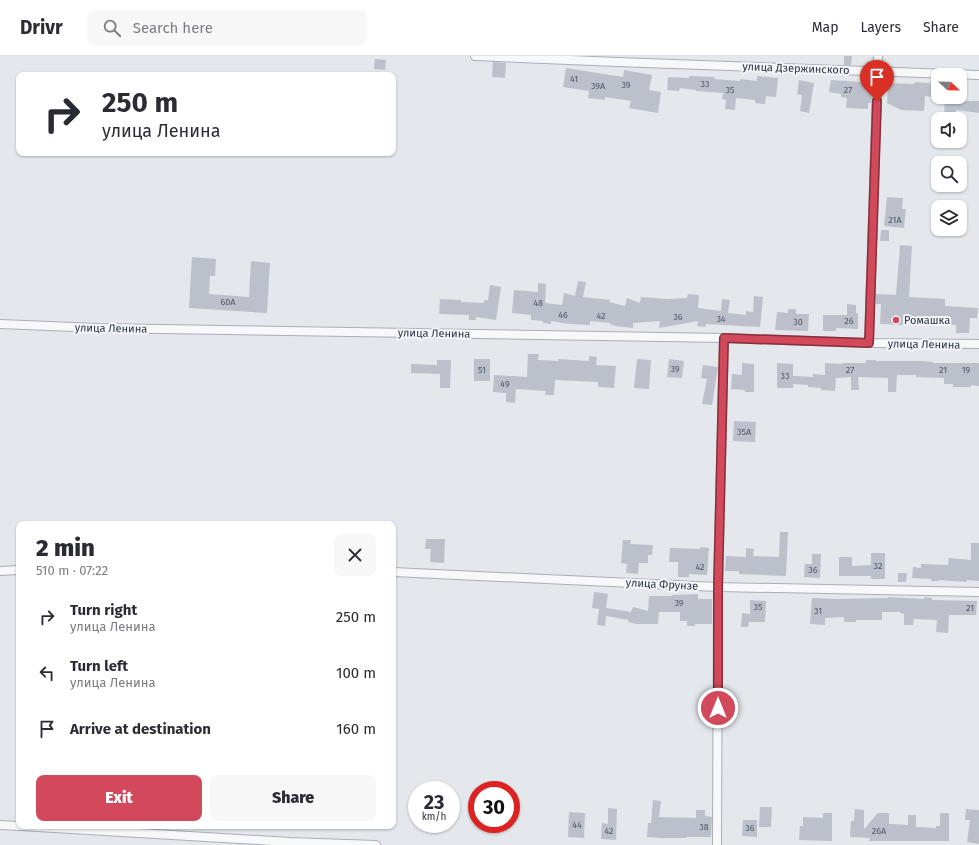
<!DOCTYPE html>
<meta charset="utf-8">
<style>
:root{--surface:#fff;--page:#f7f7f7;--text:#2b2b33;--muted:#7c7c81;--line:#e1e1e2;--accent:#d1495b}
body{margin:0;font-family:"Fira Sans",sans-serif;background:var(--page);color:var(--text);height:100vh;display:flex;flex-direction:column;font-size:15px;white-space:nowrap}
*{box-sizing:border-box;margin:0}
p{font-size:13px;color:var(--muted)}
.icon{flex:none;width:22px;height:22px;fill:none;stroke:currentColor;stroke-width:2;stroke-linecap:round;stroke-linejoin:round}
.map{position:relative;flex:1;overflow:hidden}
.details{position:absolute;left:16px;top:465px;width:380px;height:308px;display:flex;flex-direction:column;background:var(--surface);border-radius:8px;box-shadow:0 1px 3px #0004}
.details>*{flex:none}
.top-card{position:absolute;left:16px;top:16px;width:380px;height:84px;border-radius:8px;box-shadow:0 1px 3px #0004;background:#fff;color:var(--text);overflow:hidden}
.needle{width:26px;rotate:112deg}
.controls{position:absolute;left:931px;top:12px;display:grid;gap:8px}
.controls a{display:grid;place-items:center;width:36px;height:36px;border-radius:8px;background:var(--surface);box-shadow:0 1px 3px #0004;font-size:20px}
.speed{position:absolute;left:408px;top:725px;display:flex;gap:8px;font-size:20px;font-weight:700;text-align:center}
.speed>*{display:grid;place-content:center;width:52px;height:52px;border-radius:50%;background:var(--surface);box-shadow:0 1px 3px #0004;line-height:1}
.speed small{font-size:10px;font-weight:400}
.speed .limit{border:6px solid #d22;background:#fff;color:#111}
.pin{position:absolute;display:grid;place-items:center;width:34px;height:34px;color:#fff;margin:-41px -17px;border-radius:50% 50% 50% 0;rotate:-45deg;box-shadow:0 0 4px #0007}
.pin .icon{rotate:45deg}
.me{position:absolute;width:44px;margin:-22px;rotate:0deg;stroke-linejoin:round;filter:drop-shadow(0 0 3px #0008)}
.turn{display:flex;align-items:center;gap:14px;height:84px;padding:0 20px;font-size:18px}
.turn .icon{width:52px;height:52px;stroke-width:2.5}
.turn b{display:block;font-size:28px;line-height:34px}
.round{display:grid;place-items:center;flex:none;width:42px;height:42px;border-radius:8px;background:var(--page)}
.head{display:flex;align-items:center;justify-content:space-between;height:68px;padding:0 20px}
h1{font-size:24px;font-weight:800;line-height:30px}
.primary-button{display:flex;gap:8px;margin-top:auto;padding:8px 20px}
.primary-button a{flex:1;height:46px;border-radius:8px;background:var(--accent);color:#fff;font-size:16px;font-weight:800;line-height:46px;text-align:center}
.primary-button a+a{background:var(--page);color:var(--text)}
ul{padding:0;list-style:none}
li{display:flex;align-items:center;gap:12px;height:56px;padding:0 20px}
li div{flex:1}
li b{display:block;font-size:15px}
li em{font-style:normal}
header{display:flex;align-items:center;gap:24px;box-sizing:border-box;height:56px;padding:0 20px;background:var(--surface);border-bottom:1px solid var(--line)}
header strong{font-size:19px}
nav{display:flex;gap:22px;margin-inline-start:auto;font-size:14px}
.search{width:280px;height:36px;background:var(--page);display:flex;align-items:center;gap:10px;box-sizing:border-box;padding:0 14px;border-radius:8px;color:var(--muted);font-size:15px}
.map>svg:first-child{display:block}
</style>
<header>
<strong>Drivr</strong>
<div class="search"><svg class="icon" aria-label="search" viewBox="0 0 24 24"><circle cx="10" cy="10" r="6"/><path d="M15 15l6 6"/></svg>Search here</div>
<nav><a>Map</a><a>Layers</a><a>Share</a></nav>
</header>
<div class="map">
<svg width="979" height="789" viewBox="0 0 979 789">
<rect width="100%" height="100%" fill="#e4e7ec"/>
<!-- building -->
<g fill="#bbc0ca">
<polygon points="844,0 852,0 851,9 844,9"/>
<polygon points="375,3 386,4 385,14 374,13"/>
<polygon points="493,6 506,7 505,22 492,21"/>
<polygon points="566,12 623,21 624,14 652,19 649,34 661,36 658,57 629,52 631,45 605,41 605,44 588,42 589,35 563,31"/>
<polygon points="689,20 715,21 714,23 740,25 740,23 757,25 757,20 778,22 776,41 766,40 765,48 755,47 755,44 736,42 735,54 725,53 726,44 722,43 723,37 696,35 696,34 680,32 679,35 667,34 668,21 689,22"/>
<polygon points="799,24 814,27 809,57 800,55 802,39 797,38"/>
<polygon points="831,24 861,26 861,25 872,25 871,47 868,47 868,53 846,52 847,42 841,41 841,38 829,36"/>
<polygon points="915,26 938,28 938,42 925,40 924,55 901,54 887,47 888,27 914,28"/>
<polygon points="945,41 966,41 966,45 979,45 979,57 956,54 955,62 944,61"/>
<polygon points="887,141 903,142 902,153 906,153 904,172 884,170"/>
<polygon points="881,174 889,174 889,185 880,185"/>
<polygon points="900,189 912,190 909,241 945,243 945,250 978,252 977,262 970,262 969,277 956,277 956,269 905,267 905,269 880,268 881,248 876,248 876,238 896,239"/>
<polygon points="192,201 216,203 215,220 210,220 209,238 249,241 251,205 270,207 267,257 189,252"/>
<polygon points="578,225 586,226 583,241 610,244 609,246 625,250 627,242 640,247 641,241 668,243 687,242 688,238 699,239 698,252 721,255 722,243 730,244 728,257 746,259 746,255 753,256 754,240 763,241 760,271 706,268 705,271 697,270 698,265 659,272 660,265 633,267 633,272 615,270 610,268 610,267 590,265 590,269 569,268 551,265 551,268 543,267 543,265 531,264 531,259 512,257 514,234 538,236 538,227 546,228 545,247 562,249 564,237 575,240"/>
<polygon points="490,229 501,231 496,264 476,261 476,264 469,264 469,259 439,258 440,243 461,244 461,246 484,247 484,244 488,244"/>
<polygon points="847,248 856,249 856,257 858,258 858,273 836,272 836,275 823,275 823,259 847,259"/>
<polygon points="788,253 796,253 796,258 809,258 808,275 775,274 777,256 788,257"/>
<polygon points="528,298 539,298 538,304 558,305 558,303 589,305 589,300 597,301 596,309 616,310 614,332 598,331 598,326 555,324 554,339 545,339 546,335 516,333 515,347 506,346 506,337 493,336 494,319 527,321"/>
<rect x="474" y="303" width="16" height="22"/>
<polygon points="637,303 651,304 649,333 634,332"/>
<polygon points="669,303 684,305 682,322 667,321"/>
<polygon points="437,304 451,304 450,332 440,332 440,318 411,317 411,308 437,309"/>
<polygon points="866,304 876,304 876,305 923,305 933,306 933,307 979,307 979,330 971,329 971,331 953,331 953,328 944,328 944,322 916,321 916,319 897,319 896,336 888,336 888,322 858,321 859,334 851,334 851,321 836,322 835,335 821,334 821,332 808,331 808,329 793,328 793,332 777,332 777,307 793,308 793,320 813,321 813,318 825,319 825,307 842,308 842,307 866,307"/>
<polygon points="742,307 754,308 754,336 745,336 745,334 731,333 732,318 742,319"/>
<polygon points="703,309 718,311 712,349 702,348 707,323 701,322"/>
<polygon points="734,365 756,366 755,386 733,385"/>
<polygon points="780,476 788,476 786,520 739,518 739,515 725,515 726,500 746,501 746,492 754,493 753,500 779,501"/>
<polygon points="426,483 445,483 444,507 430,506 431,493 425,493"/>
<polygon points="623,484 631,484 630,488 653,489 652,499 648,499 648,507 639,507 638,518 626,517 627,508 621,507"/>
<polygon points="971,487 979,487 979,525 967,524 967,526 939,524 939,525 931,525 931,523 912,522 913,511 921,512 921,508 948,509 949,502 971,504"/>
<polygon points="700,491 709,492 707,519 689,518 689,521 678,521 678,506 669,506 670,492 700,493"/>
<polygon points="871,497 885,497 885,523 871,523 871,520 839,520 839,501 852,501 852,510 871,509"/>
<polygon points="812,498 821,498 820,522 804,521 805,508 812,508"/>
<polygon points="898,517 907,517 906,526 898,526"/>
<polygon points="594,536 608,538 606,552 631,556 633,551 648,555 649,540 672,540 672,539 698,538 698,543 712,543 712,568 695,568 695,570 687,570 687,565 680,565 680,556 659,556 658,568 637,568 628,566 629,564 606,560 605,570 597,569 599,553 592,552"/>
<polygon points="888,541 924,543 924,541 932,542 932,544 977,545 976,559 949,559 948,577 936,576 937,564 914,563 913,569 904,569 904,558 900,557 900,556 882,556 882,564 856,564 856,566 844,566 844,561 825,562 825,569 810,568 812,542 836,543 888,542"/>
<polygon points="750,544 766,545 765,566 749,566 748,571 741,571 742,557 750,558"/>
<polygon points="653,744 661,745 659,761 696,762 696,754 705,754 705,760 712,761 711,781 686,781 686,782 661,782 647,781 648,767 651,767"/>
<polygon points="760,751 772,751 771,771 759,771"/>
<polygon points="608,752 617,753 616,784 601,783 602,767 608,768"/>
<polygon points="855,753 864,754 864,773 878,757 889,757 889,768 908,769 908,759 916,759 916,771 936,772 936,770 940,770 940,757 949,757 949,785 869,785 870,782 850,781 851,765 854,765"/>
<polygon points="966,753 979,754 979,788 967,786 970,764 965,764"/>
<polygon points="569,756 585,757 584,782 568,781"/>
<polygon points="823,757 832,757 832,785 799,784 800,770 803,770 803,761 823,762"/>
<polygon points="743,764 757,764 757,781 742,780"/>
</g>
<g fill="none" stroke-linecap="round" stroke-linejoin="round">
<!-- minor casing -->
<g stroke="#a9aeb7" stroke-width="10">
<g id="minor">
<polyline points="475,0 617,6 979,19"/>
<polyline points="0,268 98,272 724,282 869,287 979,288"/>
<polyline points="869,287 878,0"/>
<polyline points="0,515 19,514"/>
<polyline points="393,516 718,531 979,536"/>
<polyline points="0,769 19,770"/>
<polyline points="21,770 290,786 376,789"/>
<polyline points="717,789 718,531 724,282"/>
</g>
</g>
<!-- minor -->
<use href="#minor" stroke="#f7f8fa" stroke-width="8"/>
</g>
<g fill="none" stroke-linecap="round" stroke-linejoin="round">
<!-- route casing -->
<g stroke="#882f3b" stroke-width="10">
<polyline id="route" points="718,652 718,531 724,282 869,287 877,45"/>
</g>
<!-- route -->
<use href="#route" stroke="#d1495b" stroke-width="7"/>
</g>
<!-- markers -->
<circle fill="#d1495b" stroke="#f4f6f9" stroke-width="1.5" cx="896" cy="264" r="4"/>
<g text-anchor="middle" stroke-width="4" stroke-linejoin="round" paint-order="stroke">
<!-- number labels -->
<g font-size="9" fill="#4f5766">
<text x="574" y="26">41</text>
<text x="705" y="31">33</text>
<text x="626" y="32">39</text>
<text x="598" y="33">39А</text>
<text x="730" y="37">35</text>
<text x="848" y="37">27</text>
<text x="895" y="167">21А</text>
<text x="228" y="249">60А</text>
<text x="538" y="250">48</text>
<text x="563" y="262">46</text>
<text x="601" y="263">42</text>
<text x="678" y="264">36</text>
<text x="721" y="266">34</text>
<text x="849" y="268">26</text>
<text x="798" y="269">30</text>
<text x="675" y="316">39</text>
<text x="482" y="317">51</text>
<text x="850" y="317">27</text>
<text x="943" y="317">21</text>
<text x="966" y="317">19</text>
<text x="785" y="323">33</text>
<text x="505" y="331">49</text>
<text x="744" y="379">35А</text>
<text x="878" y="513">32</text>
<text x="700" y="514">42</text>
<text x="813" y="517">36</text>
<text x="679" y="550">39</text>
<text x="758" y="554">35</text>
<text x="970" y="555">21</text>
<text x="818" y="558">31</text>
<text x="577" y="772">44</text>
<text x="704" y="774">38</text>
<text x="750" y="775">36</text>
<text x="609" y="778">42</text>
<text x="879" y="778">26А</text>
</g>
<!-- street labels -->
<g font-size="11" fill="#2b3445" stroke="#f4f6f9">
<text transform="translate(796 12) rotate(2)" y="4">улица Дзержинского</text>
<text transform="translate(111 272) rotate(1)" y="4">улица Ленина</text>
<text transform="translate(434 277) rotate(1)" y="4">улица Ленина</text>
<text transform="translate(924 288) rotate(1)" y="4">улица Ленина</text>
<text transform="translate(662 528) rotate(3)" y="4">улица Фрунзе</text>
</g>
<!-- poi labels -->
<g font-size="11" fill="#2b3445" stroke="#f4f6f9" text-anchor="start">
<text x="904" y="268">Ромашка</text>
</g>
</g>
</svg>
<div class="controls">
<a><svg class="needle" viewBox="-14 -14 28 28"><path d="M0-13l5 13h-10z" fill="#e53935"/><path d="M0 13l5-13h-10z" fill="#7c7c81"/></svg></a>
<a><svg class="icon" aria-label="sound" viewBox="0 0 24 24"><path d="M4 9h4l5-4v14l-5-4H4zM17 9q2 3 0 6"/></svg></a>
<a><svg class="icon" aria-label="search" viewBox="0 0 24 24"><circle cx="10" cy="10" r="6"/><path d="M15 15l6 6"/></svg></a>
<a><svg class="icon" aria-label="layers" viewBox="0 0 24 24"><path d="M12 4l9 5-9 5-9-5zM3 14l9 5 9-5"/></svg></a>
</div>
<div class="speed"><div>23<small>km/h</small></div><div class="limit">30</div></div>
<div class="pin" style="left:877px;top:45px;background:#d93025"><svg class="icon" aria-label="arrive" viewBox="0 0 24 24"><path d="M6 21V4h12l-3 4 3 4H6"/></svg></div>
<svg class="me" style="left:718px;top:652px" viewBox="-20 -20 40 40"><circle r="17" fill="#d1495b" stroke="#fff" stroke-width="3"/><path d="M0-11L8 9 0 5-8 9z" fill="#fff"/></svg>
<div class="top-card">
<div class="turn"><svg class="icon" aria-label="right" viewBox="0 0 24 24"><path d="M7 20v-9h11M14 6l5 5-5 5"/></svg><div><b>250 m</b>улица Ленина</div></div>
</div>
<section class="details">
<div class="head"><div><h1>2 min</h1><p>510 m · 07:22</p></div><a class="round"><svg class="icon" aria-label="close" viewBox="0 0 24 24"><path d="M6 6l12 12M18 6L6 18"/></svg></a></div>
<ul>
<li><svg class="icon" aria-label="right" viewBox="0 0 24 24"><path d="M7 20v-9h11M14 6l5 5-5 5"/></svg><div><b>Turn right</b><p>улица Ленина</p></div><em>250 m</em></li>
<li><svg class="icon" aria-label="left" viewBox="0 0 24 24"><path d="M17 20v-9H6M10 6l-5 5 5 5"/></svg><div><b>Turn left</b><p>улица Ленина</p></div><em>100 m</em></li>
<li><svg class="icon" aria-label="arrive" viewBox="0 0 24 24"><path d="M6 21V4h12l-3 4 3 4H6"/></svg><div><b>Arrive at destination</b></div><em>160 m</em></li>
</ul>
<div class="primary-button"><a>Exit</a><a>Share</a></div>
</section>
</div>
